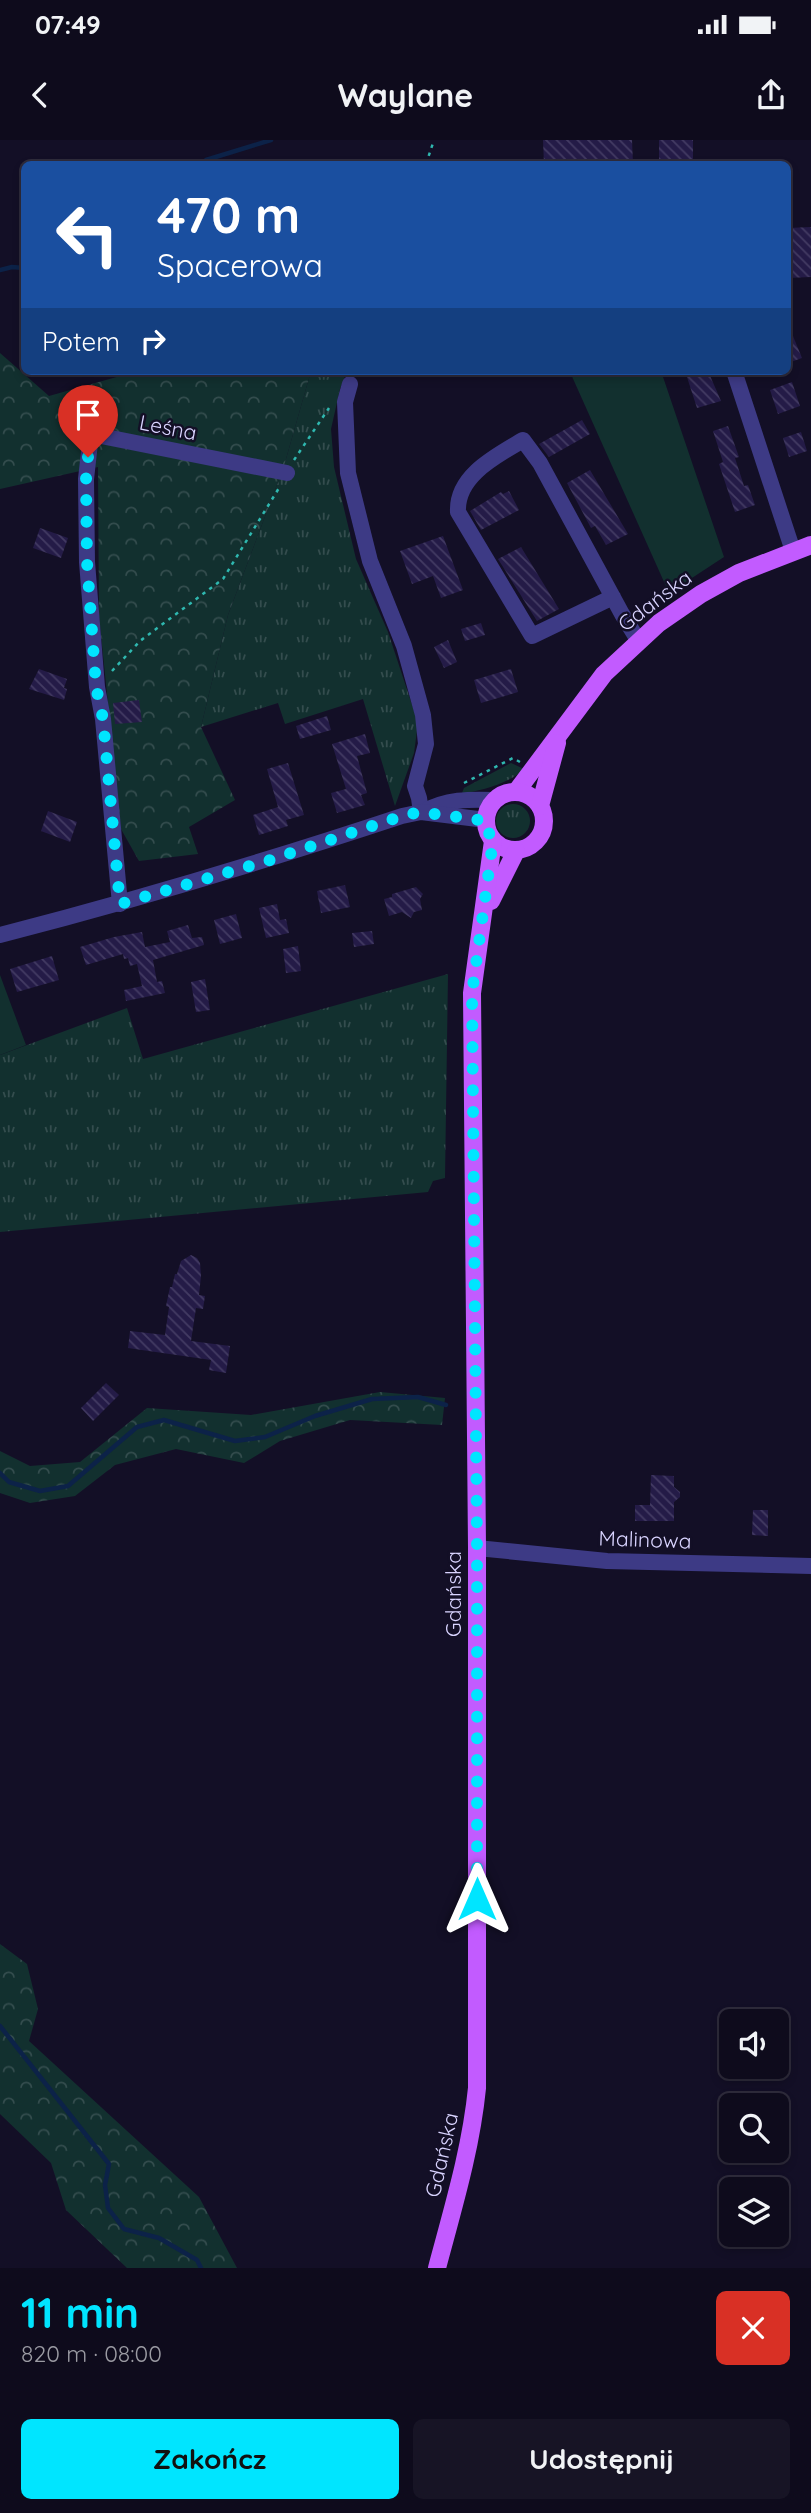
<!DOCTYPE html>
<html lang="pl">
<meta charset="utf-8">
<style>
:root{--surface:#0e0b1c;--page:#171425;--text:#f1f3f6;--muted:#9b9ba3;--line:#2e2b3b;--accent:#00e5ff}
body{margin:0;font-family:Quicksand,sans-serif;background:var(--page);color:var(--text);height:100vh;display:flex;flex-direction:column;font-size:26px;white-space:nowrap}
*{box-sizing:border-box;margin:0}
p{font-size:23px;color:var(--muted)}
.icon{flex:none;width:38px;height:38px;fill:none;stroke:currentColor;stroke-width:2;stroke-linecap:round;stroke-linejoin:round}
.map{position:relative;height:2128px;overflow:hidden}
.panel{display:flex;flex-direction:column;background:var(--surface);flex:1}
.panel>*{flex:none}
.banner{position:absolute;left:21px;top:21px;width:770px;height:214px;border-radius:10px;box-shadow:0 4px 10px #0003,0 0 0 2px var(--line);background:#1a4fa0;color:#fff;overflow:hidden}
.fabs{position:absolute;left:719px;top:1869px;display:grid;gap:14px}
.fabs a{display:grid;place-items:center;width:70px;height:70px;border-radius:10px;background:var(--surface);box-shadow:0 4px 10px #0003,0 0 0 2px var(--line);font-size:35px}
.pin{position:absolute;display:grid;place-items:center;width:60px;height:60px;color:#fff;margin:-72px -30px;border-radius:50% 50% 50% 0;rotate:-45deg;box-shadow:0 0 7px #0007}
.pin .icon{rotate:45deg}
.me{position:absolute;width:77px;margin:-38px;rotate:0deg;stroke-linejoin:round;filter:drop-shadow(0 0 5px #0008)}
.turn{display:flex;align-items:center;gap:24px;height:147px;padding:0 21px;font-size:32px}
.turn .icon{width:91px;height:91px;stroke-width:2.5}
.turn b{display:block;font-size:49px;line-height:60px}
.then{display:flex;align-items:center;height:66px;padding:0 21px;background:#0003;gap:14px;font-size:26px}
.round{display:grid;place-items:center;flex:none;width:74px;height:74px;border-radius:10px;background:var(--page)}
.head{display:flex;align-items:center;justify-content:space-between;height:119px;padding:0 21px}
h1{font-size:42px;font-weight:700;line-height:52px;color:var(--accent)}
.primary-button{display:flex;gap:14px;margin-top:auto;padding:14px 21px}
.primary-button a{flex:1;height:80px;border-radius:10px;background:var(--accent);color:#111;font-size:28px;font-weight:700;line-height:80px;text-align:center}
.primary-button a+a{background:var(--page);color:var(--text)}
.status{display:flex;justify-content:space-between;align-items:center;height:49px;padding:0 35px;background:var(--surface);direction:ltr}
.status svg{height:19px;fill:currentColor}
header{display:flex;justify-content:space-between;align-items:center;height:91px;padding:0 21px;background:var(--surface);font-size:32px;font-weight:700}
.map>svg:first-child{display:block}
</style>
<div class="status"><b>07:49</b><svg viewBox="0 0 49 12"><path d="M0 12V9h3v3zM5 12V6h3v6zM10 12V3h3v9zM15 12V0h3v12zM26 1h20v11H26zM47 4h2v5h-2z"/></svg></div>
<header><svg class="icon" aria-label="back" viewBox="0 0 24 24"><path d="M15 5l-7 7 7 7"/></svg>Waylane<svg class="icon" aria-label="share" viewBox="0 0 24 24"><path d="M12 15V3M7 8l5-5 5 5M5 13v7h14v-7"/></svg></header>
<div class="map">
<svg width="811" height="2128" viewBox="0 0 811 2128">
<defs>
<pattern id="grass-tufts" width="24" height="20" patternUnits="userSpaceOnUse" patternTransform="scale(1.75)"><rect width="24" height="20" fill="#12302f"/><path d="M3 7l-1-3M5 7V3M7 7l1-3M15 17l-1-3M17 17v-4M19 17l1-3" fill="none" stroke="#344d4e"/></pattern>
<pattern id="forest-crowns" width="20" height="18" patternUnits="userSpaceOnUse" patternTransform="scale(1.75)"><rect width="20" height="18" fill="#12302f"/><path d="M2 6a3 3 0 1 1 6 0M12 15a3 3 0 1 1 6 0" fill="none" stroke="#344d4e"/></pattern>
<pattern id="building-back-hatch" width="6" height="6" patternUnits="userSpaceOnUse" patternTransform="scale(1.75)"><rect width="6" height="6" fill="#241b47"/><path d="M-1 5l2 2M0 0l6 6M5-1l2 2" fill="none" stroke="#433b63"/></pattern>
</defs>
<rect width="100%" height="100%" fill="#130f26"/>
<!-- grass -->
<g fill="url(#grass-tufts)">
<polygon points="311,231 347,231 340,249 331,289 334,327 356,419 388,492 418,583 414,613 395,666 363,559 285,584 278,563 201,587 228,475 284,326"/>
<path d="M511,623L524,629C512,642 479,652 462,653L464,648Z"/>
<circle cx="513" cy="681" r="17"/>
<polygon points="448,834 445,1038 433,1041 428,1052 0,1092 0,915 127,868 143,919"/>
</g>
<!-- forest -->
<g fill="url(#forest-crowns)">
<polygon points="0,213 49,256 138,231 311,231 284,326 228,475 201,587 235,660 189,687 198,714 139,721 121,689 99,476 98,327 0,349"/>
<polygon points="380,1252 445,1258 442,1285 350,1280 280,1301 244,1323 176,1309 115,1325 75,1356 30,1363 0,1353 0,1311 30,1326 80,1322 147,1268 251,1275"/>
<polygon points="0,1804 27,1824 38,1869 29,1901 199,2057 237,2128 127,2128 66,2070 51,2023 0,1974"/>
</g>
<!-- garden -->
<g fill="#12302f">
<polygon points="661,231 724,417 669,453 570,232"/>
<polygon points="0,835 26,905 0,915"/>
</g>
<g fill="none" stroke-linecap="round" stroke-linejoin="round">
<!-- stream -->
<g stroke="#0c2248" stroke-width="4.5">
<polyline points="202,24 206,20 271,0"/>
<polyline points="0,130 12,127 24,128"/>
<polyline points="0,1333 9,1342 40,1351 68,1346 137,1287 164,1280 235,1301 265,1297 315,1276 372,1259 418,1257 446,1265"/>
<polyline points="0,1886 109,2024 105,2045 108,2068 124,2089 159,2098 197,2120 201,2128"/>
</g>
</g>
<!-- building -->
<g fill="url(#building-back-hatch)">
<polygon points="543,0 632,0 633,24 544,24"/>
<rect x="659" y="0" width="34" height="24"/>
<polygon points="811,87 811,137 788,138 788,88"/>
<polygon points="788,184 802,218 788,223"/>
<polygon points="685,231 708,231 721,261 697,268"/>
<polygon points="792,242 800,266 778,274 770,250"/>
<polygon points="582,280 590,294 549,317 539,304"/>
<polygon points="728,286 739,317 735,318 744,346 748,345 755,365 735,372 719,324 723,322 713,291"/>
<polygon points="801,292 807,311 789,317 783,298"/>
<polygon points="590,330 628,394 606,405 595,386 591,388 567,343"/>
<polygon points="509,351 519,370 481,390 470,371 501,352 503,354"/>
<polygon points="40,388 68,398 61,418 33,408"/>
<polygon points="443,396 463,450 441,458 433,436 412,444 400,411"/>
<polygon points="521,407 559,469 537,481 498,419"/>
<polygon points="481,483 485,495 465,501 461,489"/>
<polygon points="448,500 457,522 444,528 434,507"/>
<polygon points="39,529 67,539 64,548 67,549 64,560 29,549"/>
<polygon points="511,529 518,552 481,563 474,540"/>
<polygon points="139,560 142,582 115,584 113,563"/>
<polygon points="327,576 331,590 300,599 296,586"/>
<polygon points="365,594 370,613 357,616 367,653 361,655 365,665 337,673 331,653 346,649 332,604"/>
<polygon points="288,623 304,675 286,680 288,686 259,695 253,675 278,667 267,629"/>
<polygon points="48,671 77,682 70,702 41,691"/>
<polygon points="345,745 350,767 321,773 317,751"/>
<polygon points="416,747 423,754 420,759 422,770 414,772 411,778 402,772 389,776 384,759 392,757 392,754"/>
<polygon points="277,764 280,780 286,779 289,793 266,798 259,768"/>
<polygon points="236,774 242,798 220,804 214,780"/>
<polygon points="188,785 192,798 202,797 204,805 153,820 157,842 162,841 165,853 126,861 124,850 142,846 137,824 130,826 128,818 124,819 123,814 86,825 80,807 114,797 142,792 145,807 170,802 167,791"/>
<polygon points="372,791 374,804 354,807 352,793"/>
<polygon points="298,806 301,831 286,833 283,809"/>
<polygon points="52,816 59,840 17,852 10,829"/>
<polygon points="205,839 210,870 196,872 191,842"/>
<polygon points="191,1115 197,1118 200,1123 201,1136 199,1155 205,1156 203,1169 196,1168 191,1201 230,1206 226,1233 209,1230 211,1220 128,1208 130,1191 165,1195 169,1167 166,1166 170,1147 172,1147 175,1134 177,1134 181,1121"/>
<polygon points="106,1243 119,1255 93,1281 81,1268"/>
<polygon points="651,1335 674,1336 674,1347 680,1352 680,1357 674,1362 674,1381 635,1381 635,1365 650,1365"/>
<polygon points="753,1370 768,1370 768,1396 752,1395"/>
</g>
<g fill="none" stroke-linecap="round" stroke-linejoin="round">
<!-- path -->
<g stroke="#2fb8b0" stroke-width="2.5" stroke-dasharray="3.5 5" stroke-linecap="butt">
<polyline points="426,24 434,0"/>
<polyline points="294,320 329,268"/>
<polyline points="112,531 140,501 223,439 279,348"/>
<polyline points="464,643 513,618 520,622"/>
</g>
<!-- minor -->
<g stroke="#3d3a85" stroke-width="16">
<polyline points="734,231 793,411"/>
<polyline points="350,244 345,262 348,333 370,421 404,506 423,575 426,604 415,646 419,658 421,672"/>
<path d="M613,457L532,496L458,372C456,336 496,316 523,300L540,323L622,474L638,500"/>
<path d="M423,672C446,659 469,659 495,660"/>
<polyline points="120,764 103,579 97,547 87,422 86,339 91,294 287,333"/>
<path d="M0,795C136,760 269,720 402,676L421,672L486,680"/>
<polyline points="477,1408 607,1421 811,1426"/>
</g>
<!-- major -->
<g stroke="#c25bff" stroke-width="18">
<polyline points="516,652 604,534 659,483 701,454 739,433 811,405"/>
<circle cx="515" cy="681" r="29"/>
<polyline points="540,666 557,603"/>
<polyline points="491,761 516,711"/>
<path d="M437,2128C453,2068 471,2009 477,1948V1408L472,853L493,701"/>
</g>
</g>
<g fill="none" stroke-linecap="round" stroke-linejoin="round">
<!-- route -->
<polyline stroke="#00e5ff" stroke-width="12" stroke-dasharray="0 21.6" points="88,317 86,339 87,422 96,547 103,579 120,764 270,720 402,676 421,672 486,681 488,691 493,701 472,853 477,1408 477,1759"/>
</g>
<g text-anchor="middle" stroke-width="5" stroke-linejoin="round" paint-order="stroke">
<!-- street labels -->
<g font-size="21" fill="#d9d4ff" stroke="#130f26">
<text transform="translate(168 288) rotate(11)" y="7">Leśna</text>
<text transform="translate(655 461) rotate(-37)" y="7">Gdańska</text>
<text transform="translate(645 1400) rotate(2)" y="7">Malinowa</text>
<text transform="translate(454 1454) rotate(-90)" y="7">Gdańska</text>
<text transform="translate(442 2015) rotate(-77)" y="7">Gdańska</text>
</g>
</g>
</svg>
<div class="fabs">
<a><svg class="icon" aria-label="sound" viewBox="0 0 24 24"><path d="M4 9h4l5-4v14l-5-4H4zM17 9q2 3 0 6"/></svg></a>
<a><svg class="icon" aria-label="search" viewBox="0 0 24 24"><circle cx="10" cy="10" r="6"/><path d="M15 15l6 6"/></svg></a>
<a><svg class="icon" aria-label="layers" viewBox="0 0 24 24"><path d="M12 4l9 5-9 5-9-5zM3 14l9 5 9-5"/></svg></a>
</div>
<div class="pin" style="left:88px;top:317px;background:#d93025"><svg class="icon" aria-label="arrive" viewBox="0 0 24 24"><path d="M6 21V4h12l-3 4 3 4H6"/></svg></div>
<svg class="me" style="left:477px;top:1759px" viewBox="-20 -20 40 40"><path d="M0-17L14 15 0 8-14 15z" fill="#00e5ff" stroke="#fff" stroke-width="4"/></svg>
<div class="banner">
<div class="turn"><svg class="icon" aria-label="left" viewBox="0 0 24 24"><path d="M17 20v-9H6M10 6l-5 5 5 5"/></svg><div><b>470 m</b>Spacerowa</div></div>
<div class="then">Potem<svg class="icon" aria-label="right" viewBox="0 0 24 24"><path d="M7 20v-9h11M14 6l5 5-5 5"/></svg></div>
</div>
</div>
<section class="panel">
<div class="head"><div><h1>11 min</h1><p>820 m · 08:00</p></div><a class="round" style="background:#d93025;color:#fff"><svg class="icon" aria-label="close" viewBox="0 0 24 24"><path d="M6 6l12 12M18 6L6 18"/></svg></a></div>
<div class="primary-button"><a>Zakończ</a><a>Udostępnij</a></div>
</section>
